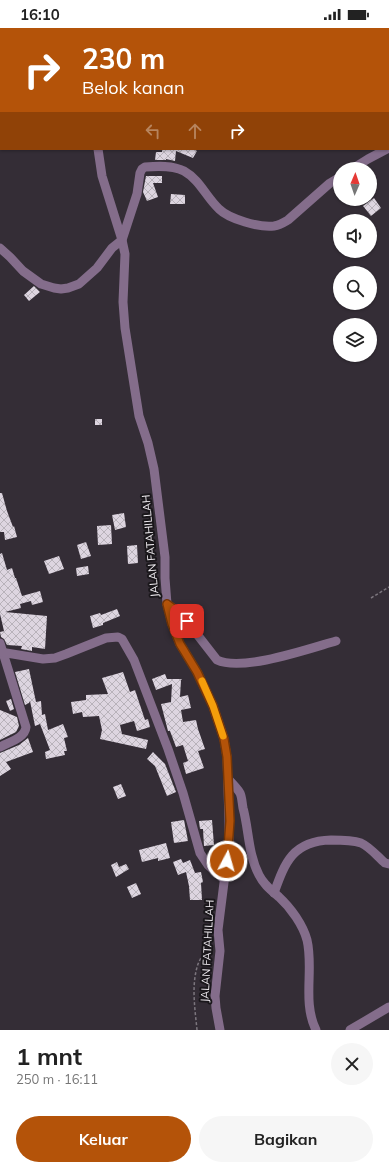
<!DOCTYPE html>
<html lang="id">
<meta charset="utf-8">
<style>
:root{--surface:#fff;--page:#f6f6f6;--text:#222;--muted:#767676;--accent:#b45309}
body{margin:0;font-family:Mulish,sans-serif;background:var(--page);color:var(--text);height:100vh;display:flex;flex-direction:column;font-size:15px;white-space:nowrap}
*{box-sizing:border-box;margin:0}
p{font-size:13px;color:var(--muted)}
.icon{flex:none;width:22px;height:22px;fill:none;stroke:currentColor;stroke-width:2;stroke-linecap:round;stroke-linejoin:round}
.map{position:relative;height:1002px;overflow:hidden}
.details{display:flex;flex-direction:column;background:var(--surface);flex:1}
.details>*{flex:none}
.guide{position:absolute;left:0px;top:0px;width:389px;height:122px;box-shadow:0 1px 3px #0004;background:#b45309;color:#fff;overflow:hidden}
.needle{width:26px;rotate:2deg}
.fabs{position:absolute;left:333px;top:134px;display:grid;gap:8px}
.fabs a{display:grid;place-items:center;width:44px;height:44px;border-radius:50%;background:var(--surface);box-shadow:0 1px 3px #0004;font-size:20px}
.pin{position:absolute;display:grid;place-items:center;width:34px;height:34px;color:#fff;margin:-17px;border-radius:8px;box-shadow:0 2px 6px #0006}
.me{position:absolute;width:44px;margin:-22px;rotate:6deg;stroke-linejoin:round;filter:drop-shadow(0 0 3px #0008)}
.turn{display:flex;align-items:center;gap:14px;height:84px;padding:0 16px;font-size:18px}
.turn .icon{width:52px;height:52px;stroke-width:2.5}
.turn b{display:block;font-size:28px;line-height:34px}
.lanes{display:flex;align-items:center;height:38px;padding:0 16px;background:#0003;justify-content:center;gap:20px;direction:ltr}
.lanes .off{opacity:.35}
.round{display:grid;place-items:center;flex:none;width:42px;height:42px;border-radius:21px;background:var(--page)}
.summary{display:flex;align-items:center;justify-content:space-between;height:68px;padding:0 16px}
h1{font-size:24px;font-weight:700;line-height:30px}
.action{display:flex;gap:8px;margin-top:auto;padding:8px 16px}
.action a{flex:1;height:46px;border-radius:24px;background:var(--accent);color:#fff;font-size:16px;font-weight:700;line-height:46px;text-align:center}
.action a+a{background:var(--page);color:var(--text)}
.status{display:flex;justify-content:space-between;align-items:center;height:28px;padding:0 20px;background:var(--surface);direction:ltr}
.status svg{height:11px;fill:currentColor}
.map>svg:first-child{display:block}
</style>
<div class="status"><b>16:10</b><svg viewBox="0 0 49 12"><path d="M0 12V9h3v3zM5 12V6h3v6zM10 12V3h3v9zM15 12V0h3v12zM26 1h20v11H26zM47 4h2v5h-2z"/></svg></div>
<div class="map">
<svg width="389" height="1002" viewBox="0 0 389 1002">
<defs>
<pattern id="building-cross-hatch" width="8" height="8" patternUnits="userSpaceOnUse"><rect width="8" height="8" fill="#ddd5e0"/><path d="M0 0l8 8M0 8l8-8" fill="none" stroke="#b8b2ba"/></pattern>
</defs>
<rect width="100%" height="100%" fill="#342d36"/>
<!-- building -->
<g fill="url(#building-cross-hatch)">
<polygon points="162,121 193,121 197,123 193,130 176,123 175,133 166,131 166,132 155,132 156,124 162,124"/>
<polygon points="146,148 162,148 162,155 153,155 158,169 147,173 143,164"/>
<polygon points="171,166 185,167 185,176 170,176"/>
<polygon points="374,170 381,180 371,188 363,178"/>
<polygon points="34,258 40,264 29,273 24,267"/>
<rect x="95" y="391" width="7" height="6"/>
<polygon points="0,465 2,465 7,483 13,499 14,498 17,509 5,512 4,504 0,504"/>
<polygon points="124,485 126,499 115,502 112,487"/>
<polygon points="111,497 112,516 98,517 97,498"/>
<polygon points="86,514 91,528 81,531 77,517"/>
<polygon points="137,517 138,535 128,536 127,518"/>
<polygon points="2,525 7,542 12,540 15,550 16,550 22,568 40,563 43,574 32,577 31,573 20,576 21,580 5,584 47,588 45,621 32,619 32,623 21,621 22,618 7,617 4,611 1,609 0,604 4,603 0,586 0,526"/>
<polygon points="59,528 64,541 49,546 44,533"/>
<polygon points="88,538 89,546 77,548 76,540"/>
<polygon points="117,581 120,588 103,595 103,597 93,600 90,588 100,585 101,587"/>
<polygon points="29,641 36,674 41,673 42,687 45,686 48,702 63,696 68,709 64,710 67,723 64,723 65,727 46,731 45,724 50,722 40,696 35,698 30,673 29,675 25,677 15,644"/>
<polygon points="123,644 130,664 135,662 145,692 148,691 150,699 137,703 134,693 120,697 122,706 148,712 146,721 100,711 102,702 99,688 83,689 82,684 73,686 71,674 86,672 86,667 108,666 102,650"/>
<polygon points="165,646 167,651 182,651 181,652 180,669 188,667 191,680 181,682 183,694 196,692 198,701 205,721 198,723 204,740 186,746 183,735 188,733 183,717 176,719 170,703 168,703 161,676 171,674 172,656 156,662 152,651"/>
<polygon points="11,671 14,681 10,683 6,673"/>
<polygon points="0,682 17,689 19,698 16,704 0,712"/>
<polygon points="28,710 33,724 6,734 11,741 0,748 0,725 19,717"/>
<polygon points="153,724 165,736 176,764 167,768 155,738 147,731"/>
<polygon points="121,756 126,768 118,771 113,759"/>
<polygon points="184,792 188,813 174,815 171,794"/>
<polygon points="212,792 214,817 204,818 203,801 200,801 199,793"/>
<polygon points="166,815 170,830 158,833 158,830 142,834 139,822"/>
<polygon points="181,831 183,835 190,832 195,845 201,844 203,854 201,855 202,872 190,872 189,858 186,844 178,847 173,834"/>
<polygon points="117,834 119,839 126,836 129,841 116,849 111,837"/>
<polygon points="136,855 141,866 132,870 127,859"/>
</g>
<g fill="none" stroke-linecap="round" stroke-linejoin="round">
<!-- path -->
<g stroke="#7c767e" stroke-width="1.5" stroke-dasharray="3 2" stroke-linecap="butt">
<polyline points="262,1 264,0"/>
<polyline points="371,570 389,559"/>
<path d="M197,1002C195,981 191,957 198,936C201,929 206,921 210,914"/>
</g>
<!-- minor -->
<g stroke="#846d8b" stroke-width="9">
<polyline points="94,1 94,0"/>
<polyline points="98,121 102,148 122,212 125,226 123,274 125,300 139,388 148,415 154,441 165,529 165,550 167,576 172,596 180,616 197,644 213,678 224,711 227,729 229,793 229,815 218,902 220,923 215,968 216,980 220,1002"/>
<polyline points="352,141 368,131 387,121"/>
<path d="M0,220L10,229L23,243L41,256L54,260L61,261L68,260L79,256L97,240L112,220L122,212L137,166L140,145L142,141L145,139C157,138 173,137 184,143C200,152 206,169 219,181C229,191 260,200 274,198C280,197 283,195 288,192L330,155L340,149"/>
<path d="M167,576L182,587L217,632C242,644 308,621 336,613"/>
<path d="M0,615L26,699C25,710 9,714 0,719"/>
<polyline points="0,624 43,631 55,630 66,626 106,610 118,609 122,611 134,632 168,721 183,765 200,825 208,837 223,850"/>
<path d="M228,751C232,755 237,760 240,765C242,769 242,775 243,780C249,802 248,826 259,847C264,857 271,862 279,869C291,880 303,897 307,912C314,941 302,974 316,1002"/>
<path d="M274,865C285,834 293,813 331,812C341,812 352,812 361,815C370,819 378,829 385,835L389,836"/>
<polyline points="350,1002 389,979"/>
</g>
</g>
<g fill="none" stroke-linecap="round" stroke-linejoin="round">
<!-- route casing -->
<g stroke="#753606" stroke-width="10">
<polyline id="route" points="187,593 182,587 167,576 172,596 180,616 197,644 213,678 224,711 227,729 230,793 227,833"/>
</g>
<!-- route -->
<use href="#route" stroke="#b45309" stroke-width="7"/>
<!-- slow -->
<polyline stroke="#f59e0b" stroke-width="7" points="202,653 213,678 223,708"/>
</g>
<g text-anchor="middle" stroke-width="4" stroke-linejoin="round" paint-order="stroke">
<!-- street labels -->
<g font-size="11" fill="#f5f1f6" stroke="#1a171b">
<text transform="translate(150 518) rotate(-95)" y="4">JALAN FATAHILLAH</text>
<text transform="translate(207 923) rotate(-87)" y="4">JALAN FATAHILLAH</text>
</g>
</g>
</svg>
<div class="fabs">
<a><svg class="needle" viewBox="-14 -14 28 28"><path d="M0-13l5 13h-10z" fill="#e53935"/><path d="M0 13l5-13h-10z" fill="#767676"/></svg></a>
<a><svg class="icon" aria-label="sound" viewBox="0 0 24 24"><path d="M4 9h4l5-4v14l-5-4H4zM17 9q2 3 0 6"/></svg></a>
<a><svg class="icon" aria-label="search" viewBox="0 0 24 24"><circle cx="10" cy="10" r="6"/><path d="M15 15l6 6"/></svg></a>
<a><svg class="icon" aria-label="layers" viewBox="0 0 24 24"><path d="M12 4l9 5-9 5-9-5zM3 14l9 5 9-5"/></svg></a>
</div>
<div class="pin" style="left:187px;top:593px;background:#d93025"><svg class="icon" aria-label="arrive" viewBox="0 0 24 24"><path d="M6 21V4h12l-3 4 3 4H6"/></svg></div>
<svg class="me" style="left:227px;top:833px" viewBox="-20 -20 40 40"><circle r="17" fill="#b45309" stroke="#fff" stroke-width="3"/><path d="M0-11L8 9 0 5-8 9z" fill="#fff"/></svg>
<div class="guide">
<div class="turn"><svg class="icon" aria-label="right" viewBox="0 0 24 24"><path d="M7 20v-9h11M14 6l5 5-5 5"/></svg><div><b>230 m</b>Belok kanan</div></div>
<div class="lanes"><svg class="icon off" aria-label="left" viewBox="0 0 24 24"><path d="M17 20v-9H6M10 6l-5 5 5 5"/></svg><svg class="icon off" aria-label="ahead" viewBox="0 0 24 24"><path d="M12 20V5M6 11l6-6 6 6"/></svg><svg class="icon" aria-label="right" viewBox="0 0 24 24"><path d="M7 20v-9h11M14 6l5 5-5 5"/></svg></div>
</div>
</div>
<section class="details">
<div class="summary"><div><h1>1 mnt</h1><p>250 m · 16:11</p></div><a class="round"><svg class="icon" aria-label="close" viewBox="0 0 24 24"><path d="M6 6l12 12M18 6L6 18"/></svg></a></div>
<div class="action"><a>Keluar</a><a>Bagikan</a></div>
</section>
